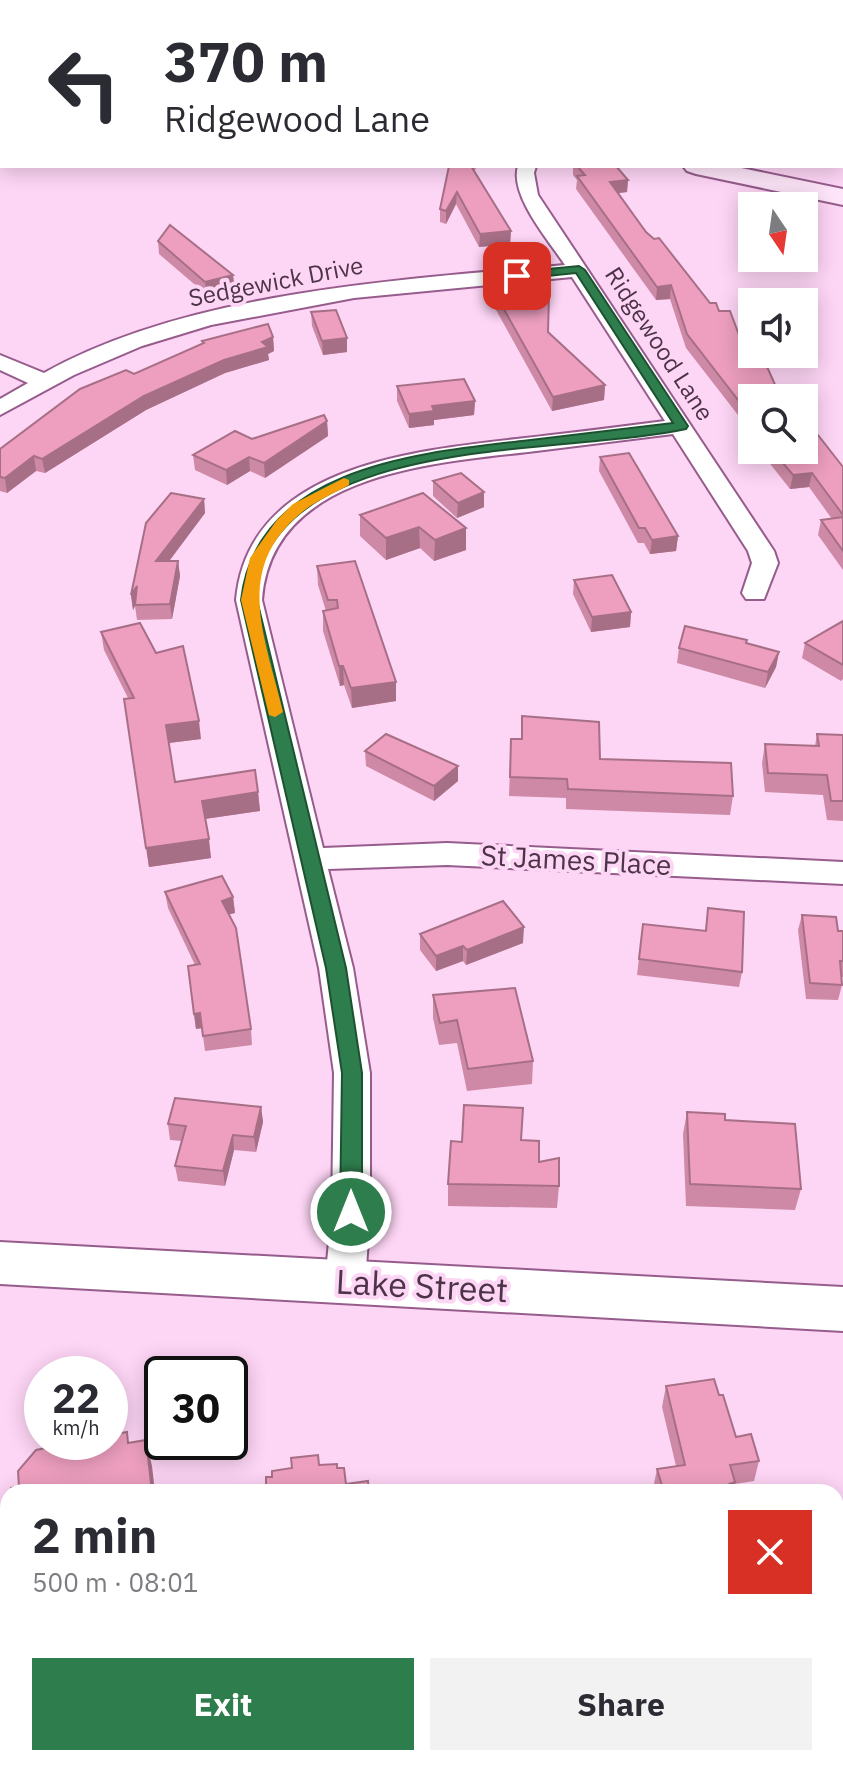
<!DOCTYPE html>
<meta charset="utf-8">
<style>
:root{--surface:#fff;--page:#f2f2f3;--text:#2b2b33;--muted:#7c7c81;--accent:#2e7d4d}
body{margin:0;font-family:"IBM Plex Sans",sans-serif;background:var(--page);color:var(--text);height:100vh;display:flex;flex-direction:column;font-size:30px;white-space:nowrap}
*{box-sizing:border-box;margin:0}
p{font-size:26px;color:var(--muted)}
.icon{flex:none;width:44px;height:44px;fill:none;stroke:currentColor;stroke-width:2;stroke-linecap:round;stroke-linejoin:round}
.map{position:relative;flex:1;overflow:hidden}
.drawer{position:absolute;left:0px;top:1484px;width:844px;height:282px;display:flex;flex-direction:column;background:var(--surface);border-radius:24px 24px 0 0;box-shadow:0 4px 20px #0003}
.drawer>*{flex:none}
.banner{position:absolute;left:0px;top:0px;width:844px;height:168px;box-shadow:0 4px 20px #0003;background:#fff;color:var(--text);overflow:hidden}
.needle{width:52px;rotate:167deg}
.tools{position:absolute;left:738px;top:192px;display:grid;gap:16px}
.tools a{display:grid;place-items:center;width:80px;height:80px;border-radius:0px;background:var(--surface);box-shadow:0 4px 20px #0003;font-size:40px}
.speed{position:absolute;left:24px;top:1356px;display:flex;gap:16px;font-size:40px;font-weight:700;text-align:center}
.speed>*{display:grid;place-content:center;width:104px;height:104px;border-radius:50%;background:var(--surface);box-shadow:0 4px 20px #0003;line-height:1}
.speed small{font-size:20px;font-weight:400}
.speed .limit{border:4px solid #111;border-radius:12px;background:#fff;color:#111}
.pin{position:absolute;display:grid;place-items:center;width:68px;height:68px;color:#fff;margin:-34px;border-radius:16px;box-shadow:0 4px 12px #0006}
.me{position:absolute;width:88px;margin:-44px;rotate:0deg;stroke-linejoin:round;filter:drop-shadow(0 0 6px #0008)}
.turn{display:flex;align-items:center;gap:28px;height:168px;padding:0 32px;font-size:36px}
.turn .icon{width:104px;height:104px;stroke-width:2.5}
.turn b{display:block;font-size:56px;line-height:68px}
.round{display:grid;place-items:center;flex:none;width:84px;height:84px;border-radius:0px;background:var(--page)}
.head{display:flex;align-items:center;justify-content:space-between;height:136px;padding:0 32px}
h1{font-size:48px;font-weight:700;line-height:60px}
.button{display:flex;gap:16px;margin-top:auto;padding:16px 32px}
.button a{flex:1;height:92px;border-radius:0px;background:var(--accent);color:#fff;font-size:32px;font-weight:700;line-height:92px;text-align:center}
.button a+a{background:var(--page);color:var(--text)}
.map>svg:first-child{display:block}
</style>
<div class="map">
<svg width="843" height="1765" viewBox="0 0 843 1765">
<rect width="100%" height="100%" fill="#fdd5f5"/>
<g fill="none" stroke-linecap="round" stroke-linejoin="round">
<!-- minor casing -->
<g stroke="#965c8c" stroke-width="4">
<path id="minor" d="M518,166H536L534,173L538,195L774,551L778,563L764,599H746L742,593L752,563L748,551L673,434C625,440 577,446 528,452C431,463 271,474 262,600L323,848L447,843L843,862V884L447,865L328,869L353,968L370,1073V1212L365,1282L359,1294L345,1299L331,1294L325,1282L332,1212L334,1073L319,968L236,600C248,464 419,450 525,438C571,433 618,427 665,421L572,277L354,298L211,325L142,346L74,375L0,415V399L28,383L0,370V355L44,373C190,291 400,280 565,265C549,241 509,195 518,166Z"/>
</g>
<!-- tertiary casing -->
<g stroke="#965c8c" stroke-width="4">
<polygon id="tertiary" points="0,1242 843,1287 843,1331 0,1284"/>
</g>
<!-- secondary casing -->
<g stroke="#965c8c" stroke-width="4">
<g id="secondary">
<rect x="0" y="11" width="2" height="13"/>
<polygon points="683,166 732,166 843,189 843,205 696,174 687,171"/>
</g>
</g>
<!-- minor -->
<use href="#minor" fill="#fff" fill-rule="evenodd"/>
<!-- tertiary -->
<use href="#tertiary" fill="#fff" fill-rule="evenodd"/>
<!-- secondary -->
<use href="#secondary" fill="#fee5f9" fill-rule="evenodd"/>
</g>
<!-- wall -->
<g fill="#cd89a5">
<polygon points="449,166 477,166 474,172 511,231 510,244 479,247 456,204 446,224 440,222 440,209"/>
<polygon points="573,166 616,166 628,180 627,192 619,193 752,398 752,436 745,424 686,348 670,299 656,300 576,189 577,180 573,175"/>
<polygon points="158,241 235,288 207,295 159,254"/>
<polygon points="491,286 506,293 605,385 604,400 552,411 490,299"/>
<polygon points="311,312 347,338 347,352 323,355 312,326"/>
<polygon points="273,337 274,351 268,354 269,360 225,373 146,410 45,473 36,471 7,493 0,491 0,449 134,374 202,344 202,341"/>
<polygon points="397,386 475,401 474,415 434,420 434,425 409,428 397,401"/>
<polygon points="327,421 328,436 265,478 250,471 227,485 195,470 193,455 252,439"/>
<polygon points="761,450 804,450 843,467 843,570 818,535 821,520 832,519 809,487 790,489 771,465"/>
<polygon points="600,457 678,536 676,551 650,554 644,543 638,543 599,471"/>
<polygon points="433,481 484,507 457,518 433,496"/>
<polygon points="423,493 466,550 434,561 420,548 386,560 360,536 360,515"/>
<polygon points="204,499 205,513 169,561 178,561 180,576 172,619 137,620 135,606 133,610 131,595"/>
<polygon points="317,566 396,701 352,708 344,685 340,686 323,631 323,611 326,611 318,585"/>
<polygon points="574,580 631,612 630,627 591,632 573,594"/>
<polygon points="843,621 843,679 841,681 802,658 805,643"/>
<polygon points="101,632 201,739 169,743 175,782 258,792 260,811 205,819 211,858 149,867 128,698 104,650"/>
<polygon points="679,648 779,652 776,667 765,688 677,663"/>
<polygon points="522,716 600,759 733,796 730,815 566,809 566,798 509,796 511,739 521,739"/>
<polygon points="817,734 843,735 843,821 827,820 823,795 765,792 762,763 765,744 815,746"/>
<polygon points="365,751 458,766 458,781 434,801 366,766"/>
<polygon points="165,892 233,897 235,913 229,914 251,1029 252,1045 205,1051 202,1028 196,1029 188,966 195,965 168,908"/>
<polygon points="708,908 742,972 739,987 637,975 643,924 705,931"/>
<polygon points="802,915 838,931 843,931 843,977 842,977 842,985 838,1000 806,999 798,930"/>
<polygon points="420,934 523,943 466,965 463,961 436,971 420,950"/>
<polygon points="433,995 533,1061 532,1084 467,1091 457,1043 439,1045 433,1018"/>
<polygon points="261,1107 263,1122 256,1152 234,1150 225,1186 178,1181 175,1166 182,1141 170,1140 168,1124"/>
<polygon points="687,1112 725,1120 801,1189 795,1210 686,1206 683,1134"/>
<polygon points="521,1140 559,1186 557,1208 448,1206 448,1184 462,1142"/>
<polygon points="666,1386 719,1395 736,1437 759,1461 754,1481 735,1484 733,1492 654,1492 653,1489 657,1469 676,1466 662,1407"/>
</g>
<!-- shaded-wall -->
<g fill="#a76f86">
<polygon points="628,180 627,192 609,194 610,182"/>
<polygon points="457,192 456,204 446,224 446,211"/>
<polygon points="511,231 510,244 479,247 480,234"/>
<polygon points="233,275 235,288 207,295 205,282"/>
<polygon points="671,285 670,299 656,300 657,287"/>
<polygon points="273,337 274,351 268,354 269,360 225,373 146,410 45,473 42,459 144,396"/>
<polygon points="347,338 347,352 323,355 322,341"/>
<polygon points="605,385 604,400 552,411 553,397"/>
<polygon points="475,401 474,415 434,420 434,425 409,428 409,414 432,406"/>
<polygon points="327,421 328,436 265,478 264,463"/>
<polygon points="34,456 36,471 7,493 5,478"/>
<polygon points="249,457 250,471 227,485 226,470"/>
<polygon points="812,473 809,487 790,489 793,475"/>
<polygon points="484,492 484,507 457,518 458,503"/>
<polygon points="204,499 205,513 158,576 156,561"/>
<polygon points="419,527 420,548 386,560 386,538"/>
<polygon points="466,528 466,550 434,561 435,540"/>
<polygon points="678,536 676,551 650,554 652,540"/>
<polygon points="178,561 180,576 172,619 170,604"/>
<polygon points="137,586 135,606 133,610 131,595"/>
<polygon points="631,612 630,627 591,632 592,617"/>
<polygon points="779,652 776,667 765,688 768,672"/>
<polygon points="339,666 343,666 344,685 340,686"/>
<polygon points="396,682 396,701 352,708 351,688"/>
<polygon points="199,721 201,739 168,743 166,725"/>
<polygon points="458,766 458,781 434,801 434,786"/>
<polygon points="258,792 260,811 204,819 202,801"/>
<polygon points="209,839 211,858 149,867 146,848"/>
<polygon points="233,897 235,913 223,916 222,901"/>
<polygon points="524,927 523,943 466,965 467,950"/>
<polygon points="463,946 463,961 436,971 436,956"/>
<polygon points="200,1013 202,1028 196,1029 194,1014"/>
<polygon points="261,1107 263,1122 256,1152 254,1137"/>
<polygon points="233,1135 234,1150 225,1186 223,1171"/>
<polygon points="146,1440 152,1466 155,1492 152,1492"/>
<polygon points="735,1482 733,1492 727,1492 729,1484"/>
<polygon points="249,1758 290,1758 268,1765 242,1765 241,1760"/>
</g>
<!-- building -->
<g fill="#ee9fc0" stroke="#a76f86" stroke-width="2">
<polygon points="449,166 471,166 511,231 480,234 457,192 446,211 440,209"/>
<polygon points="577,166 616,166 628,180 610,182 646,232 654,239 659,238 710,303 716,303 719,311 730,311 741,340 748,340 752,344 752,354 760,354 764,360 781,398 752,398 752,418 687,334 671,285 657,287 577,176 585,175"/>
<polygon points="170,225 233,275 205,282 158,241"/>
<polygon points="495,283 506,293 549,294 548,332 605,385 553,397 491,286"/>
<polygon points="336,310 347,338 322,341 311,312"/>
<polygon points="268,324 273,337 262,342 268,347 224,360 144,396 42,459 34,456 5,478 0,477 0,449 80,389 126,370 134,374 204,343 202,341"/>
<polygon points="464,379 475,401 432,406 434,411 409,414 397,386"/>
<polygon points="324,415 327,421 264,463 249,457 226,470 193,455 235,431 252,439"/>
<polygon points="818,435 843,467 843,515 812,473 793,475 772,450 804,450 804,437"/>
<polygon points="629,453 678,536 652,540 645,528 639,528 600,457"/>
<polygon points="461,473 484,492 458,503 433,481"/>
<polygon points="171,493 204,499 156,561 178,561 170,604 135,605 137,586 131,595 146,523"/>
<polygon points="423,493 466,528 435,540 419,527 386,538 360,515"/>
<polygon points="843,517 843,551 821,520"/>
<polygon points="355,561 396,682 351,688 343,666 339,666 323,611 338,608 337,600 328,600 317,566"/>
<polygon points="612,575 631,612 592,617 574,580"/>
<polygon points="843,621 843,665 805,643"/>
<polygon points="140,623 156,653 183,646 199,721 166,725 175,782 255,770 258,792 202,801 209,839 146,848 124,699 134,698 101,632"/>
<polygon points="685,626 747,640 746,643 779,652 768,672 679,648"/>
<polygon points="522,716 599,722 600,759 731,763 733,796 568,789 567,779 510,777 511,739 522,739"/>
<polygon points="386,734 458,766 434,786 365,751"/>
<polygon points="817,734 843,735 843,801 831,801 827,775 768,773 765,744 819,746"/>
<polygon points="222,876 233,897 222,901 236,928 251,1029 203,1036 200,1013 194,1014 188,966 200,964 165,892"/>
<polygon points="503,901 524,927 467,950 463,946 436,956 420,934"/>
<polygon points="708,908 744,912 742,972 639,959 643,924 706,931"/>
<polygon points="802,915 836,917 838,931 843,931 843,961 840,961 842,985 810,983"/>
<polygon points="515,988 533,1061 468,1069 457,1020 440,1023 433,995"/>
<polygon points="175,1098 261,1107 254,1137 233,1135 223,1171 175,1166 186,1126 168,1124"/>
<polygon points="464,1105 523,1108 521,1140 539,1141 539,1162 559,1158 559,1186 448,1184 451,1141 462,1142"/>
<polygon points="687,1112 725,1114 725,1120 795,1124 801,1189 690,1184"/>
<polygon points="714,1379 719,1395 723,1395 736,1437 751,1434 759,1461 730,1465 735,1482 729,1484 732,1492 664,1492 657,1469 685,1465 666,1386"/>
<polygon points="127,1432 128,1443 146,1440 152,1492 11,1492 11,1488 19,1487 18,1471 36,1450 76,1442 110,1442 110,1435"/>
<polygon points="318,1455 319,1465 337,1464 337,1468 344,1468 346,1484 368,1481 369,1492 266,1492 266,1477 272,1477 272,1471 292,1468 291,1458"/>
</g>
<!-- route -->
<path fill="#2e7d4d" stroke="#1e5132" stroke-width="2" d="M579,266L585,270L688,426L686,429C573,454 319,435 264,559C258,571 258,587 257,600L346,968L362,1073V1212L359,1218L351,1221L344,1218L340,1212L342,1073L326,968L241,600C256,468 417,453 522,441C572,435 622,429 673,423L576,273L517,279L511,276L517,272Z"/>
<!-- slow -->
<path fill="#f59e0b" d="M344,478L349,480V485C333,494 315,501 301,513C232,570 266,639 283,712L275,717L269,715L241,600L250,558L277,520L293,504Z"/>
<g text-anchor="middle" stroke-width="8" stroke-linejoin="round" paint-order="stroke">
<!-- far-street labels -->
<g font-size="24" fill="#4d3348" stroke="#fdd5f5">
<text transform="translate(276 282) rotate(-11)" y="8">Sedgewick Drive</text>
<text transform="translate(659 344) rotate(57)" y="8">Ridgewood Lane</text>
</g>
<!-- street labels -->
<g font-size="28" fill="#4d3348" stroke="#fdd5f5">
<text transform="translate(576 860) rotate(3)" y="10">St James Place</text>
</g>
<!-- near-street labels -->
<g font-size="34" fill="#4d3348" stroke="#fdd5f5">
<text transform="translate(422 1286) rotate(3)" y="12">Lake Street</text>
</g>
</g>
</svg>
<div class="tools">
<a><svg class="needle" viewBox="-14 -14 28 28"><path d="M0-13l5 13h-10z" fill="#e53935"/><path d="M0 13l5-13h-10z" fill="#7c7c81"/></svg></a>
<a><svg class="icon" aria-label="sound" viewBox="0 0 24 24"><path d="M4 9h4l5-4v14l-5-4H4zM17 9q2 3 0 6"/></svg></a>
<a><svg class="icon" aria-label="search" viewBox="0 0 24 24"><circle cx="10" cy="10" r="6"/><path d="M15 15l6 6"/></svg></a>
</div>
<div class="speed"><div>22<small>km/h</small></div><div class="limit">30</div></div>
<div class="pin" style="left:517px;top:276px;background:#d93025"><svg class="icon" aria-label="arrive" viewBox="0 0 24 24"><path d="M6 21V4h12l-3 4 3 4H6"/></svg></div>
<svg class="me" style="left:351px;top:1212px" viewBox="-20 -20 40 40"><circle r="17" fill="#2e7d4d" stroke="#fff" stroke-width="3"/><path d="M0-11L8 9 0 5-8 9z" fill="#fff"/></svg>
<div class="banner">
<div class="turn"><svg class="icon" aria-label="left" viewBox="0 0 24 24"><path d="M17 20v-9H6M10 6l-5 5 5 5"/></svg><div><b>370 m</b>Ridgewood Lane</div></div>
</div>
<section class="drawer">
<div class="head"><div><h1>2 min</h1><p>500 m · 08:01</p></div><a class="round" style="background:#d93025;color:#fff"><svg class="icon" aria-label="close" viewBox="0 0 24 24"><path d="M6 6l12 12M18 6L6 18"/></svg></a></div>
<div class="button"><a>Exit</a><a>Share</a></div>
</section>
</div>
